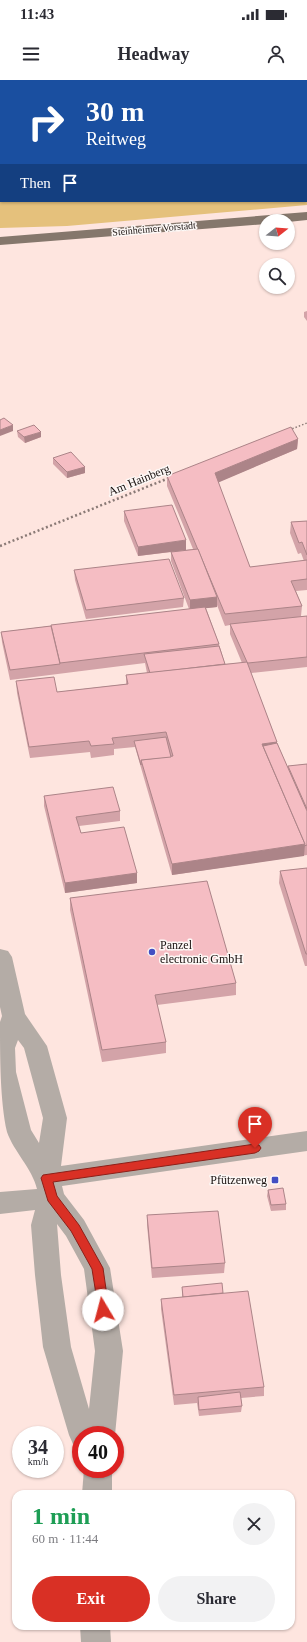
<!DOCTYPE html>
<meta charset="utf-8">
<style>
:root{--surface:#fff;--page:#f2f2f3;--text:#2b2b33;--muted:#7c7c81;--accent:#d93025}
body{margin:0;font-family:"Times New Roman",serif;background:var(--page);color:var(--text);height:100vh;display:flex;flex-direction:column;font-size:15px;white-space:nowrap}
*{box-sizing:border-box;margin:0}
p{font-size:13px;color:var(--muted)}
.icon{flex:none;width:22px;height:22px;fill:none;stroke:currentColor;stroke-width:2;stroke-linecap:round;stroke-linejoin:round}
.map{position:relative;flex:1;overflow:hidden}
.sheet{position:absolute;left:12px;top:1410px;width:283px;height:140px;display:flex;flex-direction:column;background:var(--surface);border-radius:12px;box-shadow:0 1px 3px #0004}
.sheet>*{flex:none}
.hud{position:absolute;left:0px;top:0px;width:307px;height:122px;box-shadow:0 1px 3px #0004;background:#1a4fa0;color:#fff;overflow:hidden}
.needle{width:26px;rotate:73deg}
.fabs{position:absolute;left:259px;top:134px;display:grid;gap:8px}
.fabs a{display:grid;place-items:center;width:36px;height:36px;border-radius:50%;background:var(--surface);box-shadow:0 1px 3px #0004;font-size:20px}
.speed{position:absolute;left:12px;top:1346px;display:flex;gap:8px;font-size:20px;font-weight:700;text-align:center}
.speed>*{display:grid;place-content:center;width:52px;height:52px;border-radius:50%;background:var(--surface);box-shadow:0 1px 3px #0004;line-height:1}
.speed small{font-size:10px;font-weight:400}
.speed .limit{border:6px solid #d22;background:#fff;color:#111}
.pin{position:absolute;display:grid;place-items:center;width:34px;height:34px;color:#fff;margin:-41px -17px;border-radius:50% 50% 50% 0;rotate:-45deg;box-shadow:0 0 4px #0007}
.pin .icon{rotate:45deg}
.me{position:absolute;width:44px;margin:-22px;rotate:352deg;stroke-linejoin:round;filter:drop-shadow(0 0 3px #0008)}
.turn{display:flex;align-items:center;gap:14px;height:84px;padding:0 20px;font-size:18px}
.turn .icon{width:52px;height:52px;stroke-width:2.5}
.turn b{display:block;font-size:28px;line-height:34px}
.then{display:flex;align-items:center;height:38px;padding:0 20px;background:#0003;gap:8px;font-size:15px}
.round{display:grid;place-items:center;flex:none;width:42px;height:42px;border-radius:21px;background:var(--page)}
.headline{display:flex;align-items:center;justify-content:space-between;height:68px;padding:0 20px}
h1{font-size:24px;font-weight:700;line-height:30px;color:#1e9e55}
.action{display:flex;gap:8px;margin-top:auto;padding:8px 20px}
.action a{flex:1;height:46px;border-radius:24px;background:var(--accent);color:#fff;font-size:16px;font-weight:700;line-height:46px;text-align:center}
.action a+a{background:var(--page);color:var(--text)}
.status{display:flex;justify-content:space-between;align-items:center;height:28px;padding:0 20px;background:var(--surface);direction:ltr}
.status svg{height:11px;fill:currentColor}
header{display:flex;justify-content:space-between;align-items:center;height:52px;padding:0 20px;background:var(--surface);font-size:18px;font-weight:700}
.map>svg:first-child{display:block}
</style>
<div class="status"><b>11:43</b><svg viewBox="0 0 49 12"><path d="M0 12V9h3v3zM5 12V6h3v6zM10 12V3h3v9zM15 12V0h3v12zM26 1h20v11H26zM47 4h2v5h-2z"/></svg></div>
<header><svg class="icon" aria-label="menu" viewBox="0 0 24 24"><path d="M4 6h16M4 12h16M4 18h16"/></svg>Headway<svg class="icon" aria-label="person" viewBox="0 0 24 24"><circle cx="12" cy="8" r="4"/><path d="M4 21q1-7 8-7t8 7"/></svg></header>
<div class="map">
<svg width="307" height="1562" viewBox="0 0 307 1562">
<rect width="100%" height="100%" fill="#fee5df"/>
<!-- green -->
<polygon fill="#e5c17c" points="0,16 1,121 306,121 306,65 307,125 67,146 0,148"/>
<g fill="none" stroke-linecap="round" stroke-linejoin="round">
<!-- path-far1 -->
<polyline stroke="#8a7a76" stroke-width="1.5" stroke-dasharray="1.5 2" stroke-linecap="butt" points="289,350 307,343"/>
<!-- path -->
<polyline stroke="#8a7a76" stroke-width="2.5" stroke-dasharray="2 2.5" stroke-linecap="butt" points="0,466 169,398"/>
<!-- minor -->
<g fill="#b4aca6" fill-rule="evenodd">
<path d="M0,869L8,871L12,877L25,934L47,966L67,1038L61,1086L307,1051V1071L62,1106L64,1114L84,1140L110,1188L123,1271L115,1355H81V1367L73,1364L69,1355L43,1267L35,1195L31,1145L35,1130L0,1134V1112L37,1109C32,1088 14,1072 7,1052C0,1022 0,975 0,942L2,936L0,927ZM18,960L24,968L43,1038L39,1063L31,1050L16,992L15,968ZM57,1144L66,1156L84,1189L95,1271L89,1329L71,1267L61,1195Z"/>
<polygon points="84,1389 112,1389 112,1414 82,1414"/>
<polygon points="80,1546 110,1546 111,1562 81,1562"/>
</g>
<!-- major -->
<polygon fill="#85776c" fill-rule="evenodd" points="307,132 307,140 288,142 266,141 266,144 0,165 0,157"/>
<!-- highway -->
<g fill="#746457" fill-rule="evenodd">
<polygon points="109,0 127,0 128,1 110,1"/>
<polygon points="180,0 197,0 198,1 181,1"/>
<rect x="0" y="5" width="1" height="8"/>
<rect x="306" y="24" width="1" height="9"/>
<rect x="306" y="41" width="1" height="9"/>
</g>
</g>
<!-- wall -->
<g fill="#d3a3a8" fill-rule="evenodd">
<polygon points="307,231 307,241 304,237 304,232"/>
<polygon points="17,351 41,357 25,363 18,357"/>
<path d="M298,359L297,369L218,402L250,487L304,481L301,473L298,474L290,453L291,442L307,441V510L296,511L302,526L301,536H307V587L251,593L277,662V663L288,688V686L307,684V775L172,795L135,667L114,669V675L91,678L90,672L30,678L17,613L16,601L57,612L126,604V595L147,593L145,583L10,600L2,562L1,552L189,529L171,481V472L138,476L124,441V431L186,470L193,469L167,406V396ZM217,525L225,546L230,545V554L242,583L225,584L219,564L206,528L217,527Z"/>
<polygon points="53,378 85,387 85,393 67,398 53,384"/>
<polygon points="74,490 184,518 183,527 86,539 75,500"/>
<polygon points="44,716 120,731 120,741 79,746 81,753 137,793 137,803 65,813 44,726"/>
<polygon points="307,788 307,886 305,886 279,803 280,791"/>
<polygon points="70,818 236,903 236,915 157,925 166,962 166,973 102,982 70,830"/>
<polygon points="268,1110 286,1124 286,1130 271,1131 267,1116"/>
<polygon points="147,1135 225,1183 224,1193 152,1198 147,1145"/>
<polygon points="182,1207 223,1213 264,1307 264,1316 241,1318 242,1326 241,1332 199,1336 197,1323 174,1325 161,1229 161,1219 182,1217"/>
</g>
<!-- shaded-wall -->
<g fill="#ac8488">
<polygon points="13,345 13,351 0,356 0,350"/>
<polygon points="41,352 41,357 25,363 24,357"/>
<polygon points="298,359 297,369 215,404 215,393"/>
<polygon points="85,387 85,393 67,398 67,392"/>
<polygon points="186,460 186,470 138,476 138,467"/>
<polygon points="217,517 217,527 190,530 190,520"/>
<polygon points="277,662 277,673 266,675 262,664"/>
<polygon points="305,764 304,776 172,795 172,784"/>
<polygon points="137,793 137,803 65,813 65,803"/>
</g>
<!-- building -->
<g fill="#f5bdc3" stroke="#ac8488">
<polygon points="4,338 13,345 0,350 0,340"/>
<polygon points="34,345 41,352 24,357 17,351"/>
<polygon points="291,347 298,359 215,393 250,487 307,480 307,499 291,501 302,526 225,534 167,396"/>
<polygon points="71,372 85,387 67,392 53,378"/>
<polygon points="172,425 186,460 138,467 124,431"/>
<polygon points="307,441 307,475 302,462 299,463 291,442"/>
<polygon points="198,469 217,517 190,520 171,472"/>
<polygon points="169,479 184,518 86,530 74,490"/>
<polygon points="205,527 219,564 60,583 51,545"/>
<polygon points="307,536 307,577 248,583 247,582 230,544"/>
<polygon points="51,546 60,584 10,590 1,552"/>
<polygon points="219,566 225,584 150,593 144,574"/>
<polygon points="247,582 277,662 262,664 305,764 172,784 141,680 173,676 166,652 112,658 114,664 91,666 89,661 29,667 16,601 54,597 57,612 128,604 126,595"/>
<polygon points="166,657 171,677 141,680 141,685 134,661"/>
<polygon points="277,663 307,731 307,765 304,766 305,764 263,666"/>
<polygon points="307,684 307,729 288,686"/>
<polygon points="113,707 120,731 76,737 81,753 124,747 137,793 65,803 44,716"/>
<polygon points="307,788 307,874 306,874 280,791"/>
<polygon points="207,801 236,903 155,915 166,962 102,970 70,818"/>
<polygon points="283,1108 286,1124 271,1125 268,1110"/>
<polygon points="218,1131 225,1183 152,1188 147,1135"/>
<polygon points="222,1203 223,1213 183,1217 182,1207"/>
<polygon points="248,1211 264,1307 174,1315 161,1219"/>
<polygon points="240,1312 242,1326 199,1330 198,1317"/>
</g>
<!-- route -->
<polygon fill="#d93025" stroke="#8d1f18" points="255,1064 259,1065 261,1068 259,1071 255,1073 53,1102 57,1116 79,1145 103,1188 109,1230 107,1233 103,1234 99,1233 92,1189 71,1151 48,1121 41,1098 43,1095"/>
<!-- markers -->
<g fill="#434fc3" stroke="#fdf8f6" stroke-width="1.5">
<circle cx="152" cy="872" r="4"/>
<rect x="271" y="1096" width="8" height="8" rx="2"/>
</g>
<g text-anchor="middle" stroke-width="3" stroke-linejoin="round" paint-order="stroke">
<!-- far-street labels -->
<g font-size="10" fill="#19110f" stroke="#fdf8f6">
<text transform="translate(154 148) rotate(-5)" y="4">Steinheimer Vorstadt</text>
</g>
<!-- street labels -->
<g font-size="12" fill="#19110f" stroke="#fdf8f6">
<text transform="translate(139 400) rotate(-22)" y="4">Am Hainberg</text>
</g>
<!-- poi labels -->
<g font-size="12" fill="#19110f" stroke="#fdf8f6" text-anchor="start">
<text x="160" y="869">Panzel<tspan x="160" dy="14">electronic GmbH</tspan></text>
<text x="267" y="1104" text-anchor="end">Pfützenweg</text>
</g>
</g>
</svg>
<div class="fabs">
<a><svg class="needle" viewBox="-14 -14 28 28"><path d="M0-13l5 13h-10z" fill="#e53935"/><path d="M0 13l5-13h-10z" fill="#7c7c81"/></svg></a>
<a><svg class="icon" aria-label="search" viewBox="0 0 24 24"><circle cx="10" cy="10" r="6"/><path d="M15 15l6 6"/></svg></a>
</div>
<div class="speed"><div>34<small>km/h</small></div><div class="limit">40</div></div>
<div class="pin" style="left:255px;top:1068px;background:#d93025"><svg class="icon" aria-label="arrive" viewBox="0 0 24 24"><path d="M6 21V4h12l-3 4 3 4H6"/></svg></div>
<svg class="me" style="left:103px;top:1230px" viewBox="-20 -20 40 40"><circle r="19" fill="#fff"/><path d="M0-13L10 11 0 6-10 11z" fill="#d93025"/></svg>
<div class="hud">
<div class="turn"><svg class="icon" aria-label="right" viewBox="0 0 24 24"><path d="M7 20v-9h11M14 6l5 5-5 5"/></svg><div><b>30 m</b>Reitweg</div></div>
<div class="then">Then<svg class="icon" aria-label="arrive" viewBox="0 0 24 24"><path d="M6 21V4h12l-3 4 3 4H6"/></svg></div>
</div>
<section class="sheet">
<div class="headline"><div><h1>1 min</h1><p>60 m · 11:44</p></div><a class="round"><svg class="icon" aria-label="close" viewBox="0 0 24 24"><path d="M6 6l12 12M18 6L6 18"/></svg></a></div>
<div class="action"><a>Exit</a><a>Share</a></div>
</section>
</div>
